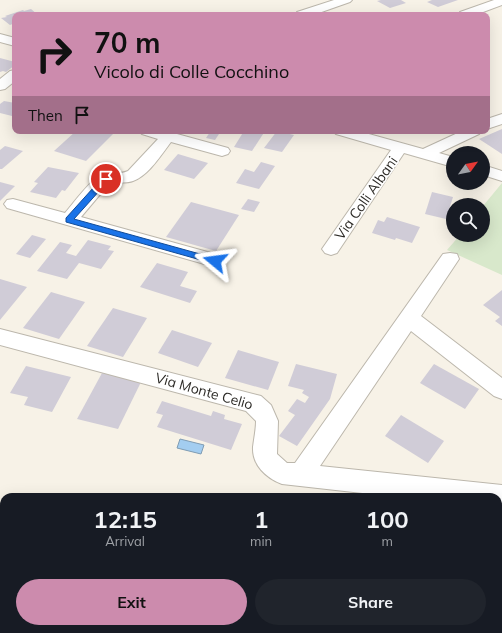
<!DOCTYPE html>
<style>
:root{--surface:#171b24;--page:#20242c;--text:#f1f3f6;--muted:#9ea1a6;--accent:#cc8bad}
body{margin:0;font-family:Mulish,sans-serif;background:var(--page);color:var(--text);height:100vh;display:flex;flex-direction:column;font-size:15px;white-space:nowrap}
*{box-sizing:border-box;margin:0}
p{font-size:13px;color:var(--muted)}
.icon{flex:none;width:22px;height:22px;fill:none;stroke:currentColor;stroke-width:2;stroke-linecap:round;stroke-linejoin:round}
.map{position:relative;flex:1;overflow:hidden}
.side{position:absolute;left:0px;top:493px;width:502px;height:140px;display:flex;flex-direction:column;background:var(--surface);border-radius:12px 12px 0 0;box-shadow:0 4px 16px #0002}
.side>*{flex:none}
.banner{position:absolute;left:12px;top:12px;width:478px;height:122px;border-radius:8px;box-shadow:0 4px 16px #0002;background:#cc8bad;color:#111;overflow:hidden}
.needle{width:26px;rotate:57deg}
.fabs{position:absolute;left:446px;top:146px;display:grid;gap:8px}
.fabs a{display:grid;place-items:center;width:44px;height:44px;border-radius:50%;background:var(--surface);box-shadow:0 4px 16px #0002;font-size:20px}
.pin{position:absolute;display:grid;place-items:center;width:34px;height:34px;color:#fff;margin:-17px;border:2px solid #fff;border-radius:50%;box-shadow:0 1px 4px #0007}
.me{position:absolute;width:44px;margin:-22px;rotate:286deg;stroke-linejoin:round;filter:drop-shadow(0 0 3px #0008)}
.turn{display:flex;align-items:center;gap:14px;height:84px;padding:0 16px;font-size:18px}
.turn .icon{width:52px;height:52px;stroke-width:2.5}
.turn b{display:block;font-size:28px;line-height:34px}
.then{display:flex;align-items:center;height:38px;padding:0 16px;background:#0003;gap:8px;font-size:15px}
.eta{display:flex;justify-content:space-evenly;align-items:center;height:68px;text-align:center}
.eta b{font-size:24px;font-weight:700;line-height:28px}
.button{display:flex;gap:8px;margin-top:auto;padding:8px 16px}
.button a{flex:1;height:46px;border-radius:24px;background:var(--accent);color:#111;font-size:16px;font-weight:700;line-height:46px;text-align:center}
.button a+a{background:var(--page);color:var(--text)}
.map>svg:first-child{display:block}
</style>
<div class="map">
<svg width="502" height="633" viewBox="0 0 502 633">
<rect width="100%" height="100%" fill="#f7f2e7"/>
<!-- green -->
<polygon fill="#d8e8cb" points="502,183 502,275 447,250 460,235 483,235 483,206"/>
<!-- water -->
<polygon fill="#a3cdf0" stroke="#7f9cb3" points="180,439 204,445 201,454 177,448"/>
<!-- building -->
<g fill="#d0ccd7">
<polygon points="381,0 401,0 406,3 390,8 377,1"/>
<polygon points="432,0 458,0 438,7 427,2"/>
<polygon points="31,9 38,15 15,15 15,23 10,25 1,18 7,17 5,16 23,10 24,11"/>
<polygon points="0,58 15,62 15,65 6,72 3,71 0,72"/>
<polygon points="4,101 15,103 15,114 12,116 0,113 0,104"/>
<polygon points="502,129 502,154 479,139"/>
<polygon points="76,131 112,131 115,132 86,161 54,151"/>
<polygon points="244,131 265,131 252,151 234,147"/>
<polygon points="277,131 294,135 282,152 264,148"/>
<polygon points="210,132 219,134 215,140 206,138"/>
<polygon points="5,146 23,151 2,169 0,169 0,150"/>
<polygon points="178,154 208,163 194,179 164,170"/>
<polygon points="261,162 275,166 259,189 236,183 245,169 254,172"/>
<polygon points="48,167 79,173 65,191 62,190 56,198 30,192 38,183 34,182"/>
<polygon points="0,182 15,186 0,201"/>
<polygon points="432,192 453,197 446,219 425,214"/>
<polygon points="248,199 260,202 254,212 241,209"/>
<polygon points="191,202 239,215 216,251 166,237"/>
<polygon points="387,217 420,227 412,243 396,238 395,240 372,233 378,220 384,222"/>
<polygon points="32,235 46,239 30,258 16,254"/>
<polygon points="88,240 111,246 108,250 114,251 101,269 79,263 67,279 37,271 60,242 72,245 66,253 76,256"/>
<polygon points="157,263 188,272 180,286 197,291 190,303 140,287"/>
<polygon points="0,279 27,287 0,320"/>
<polygon points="502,290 502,326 495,321 500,317 483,305"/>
<polygon points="51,292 85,302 59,339 23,328"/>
<polygon points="113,308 147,318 123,357 87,346"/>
<polygon points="172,330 212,343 198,367 158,353"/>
<polygon points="238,350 279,362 268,390 225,378"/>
<polygon points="296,364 337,374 330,399 297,446 279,436 295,415 288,411 297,399 305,403 309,397 302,393 304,390 288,386"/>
<polygon points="434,364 479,389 465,409 420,383"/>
<polygon points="26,366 71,377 52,412 24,405 28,397 10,393"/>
<polygon points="102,373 141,382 118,429 77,419"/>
<polygon points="162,401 211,416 213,411 225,415 224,419 242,424 231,450 157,427 163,415 156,413"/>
<polygon points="401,415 444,441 428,463 385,436"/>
<polygon points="0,524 4,526 4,562 0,566"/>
</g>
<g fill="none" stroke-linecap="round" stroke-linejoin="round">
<!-- minor casing -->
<g stroke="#bcb7ac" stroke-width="2">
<g id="minor">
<polygon points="334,0 352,0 350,2 313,15 295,15 297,12"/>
<polygon points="494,0 502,0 502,5 475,15 458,15 460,12"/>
<polygon points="0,34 15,38 15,46 0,42"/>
<polygon points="15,70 15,81 5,89 0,90 0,79 10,71"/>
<polygon points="502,114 502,124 487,129 487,119"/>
<path d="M139,131H180L177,134L228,148L230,151L228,154L222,156L171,142C161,155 149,175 133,181C125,184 116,181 108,185L81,217L222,256L224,261L222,266L215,267L7,208L4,204L7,200L13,199L65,213C72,205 92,178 100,176C109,172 120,175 128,171L158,139L142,134Z"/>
<polygon points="333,131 358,131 423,149 462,131 482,131 479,134 439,153 453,157 453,167 404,153 337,253 331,255 325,253 322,249 391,150 336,134"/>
<polygon points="483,165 502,171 502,181 483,175"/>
<path d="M450,253L457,254L459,259L421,316L502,378V399L494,396L411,331L320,466L502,485V509L498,508V497H398L282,484C266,478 252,465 253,447C254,438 256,430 256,421L246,411L0,345V329L261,396L271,405L278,421L277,454L287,463H295L443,254Z"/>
</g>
</g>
<!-- minor -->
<use href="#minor" fill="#fff" fill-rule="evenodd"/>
</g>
<!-- route -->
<polygon fill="#1a73e8" stroke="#114b97" points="103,177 108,177 110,179 74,219 218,259 219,261 218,263 215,264 66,222 66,218"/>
<g text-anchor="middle" stroke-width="3" stroke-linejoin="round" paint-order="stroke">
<!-- street labels -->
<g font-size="14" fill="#2c2a26" stroke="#fff">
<text transform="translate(366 198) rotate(-55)" y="5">Via Colli Albani</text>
<text transform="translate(204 391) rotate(16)" y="5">Via Monte Celio</text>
</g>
</g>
</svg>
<div class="fabs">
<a><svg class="needle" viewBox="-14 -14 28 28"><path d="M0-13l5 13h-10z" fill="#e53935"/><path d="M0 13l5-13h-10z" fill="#9ea1a6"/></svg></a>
<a><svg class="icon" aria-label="search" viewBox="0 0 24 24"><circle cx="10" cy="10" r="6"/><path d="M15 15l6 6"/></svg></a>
</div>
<div class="pin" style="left:106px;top:179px;background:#d93025"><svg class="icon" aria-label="arrive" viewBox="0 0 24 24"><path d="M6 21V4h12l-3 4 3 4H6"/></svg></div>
<svg class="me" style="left:215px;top:261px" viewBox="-20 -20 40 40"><path d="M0-17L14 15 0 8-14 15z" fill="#1a73e8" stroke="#fff" stroke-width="4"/></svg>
<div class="banner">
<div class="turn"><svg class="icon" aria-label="right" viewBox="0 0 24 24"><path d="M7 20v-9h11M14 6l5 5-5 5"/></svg><div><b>70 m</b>Vicolo di Colle Cocchino</div></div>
<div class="then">Then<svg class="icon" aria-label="arrive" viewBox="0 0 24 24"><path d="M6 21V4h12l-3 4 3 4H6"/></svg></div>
</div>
<section class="side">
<div class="eta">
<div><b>12:15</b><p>Arrival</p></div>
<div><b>1</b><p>min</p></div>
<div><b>100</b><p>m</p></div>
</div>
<div class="button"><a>Exit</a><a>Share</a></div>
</section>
</div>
